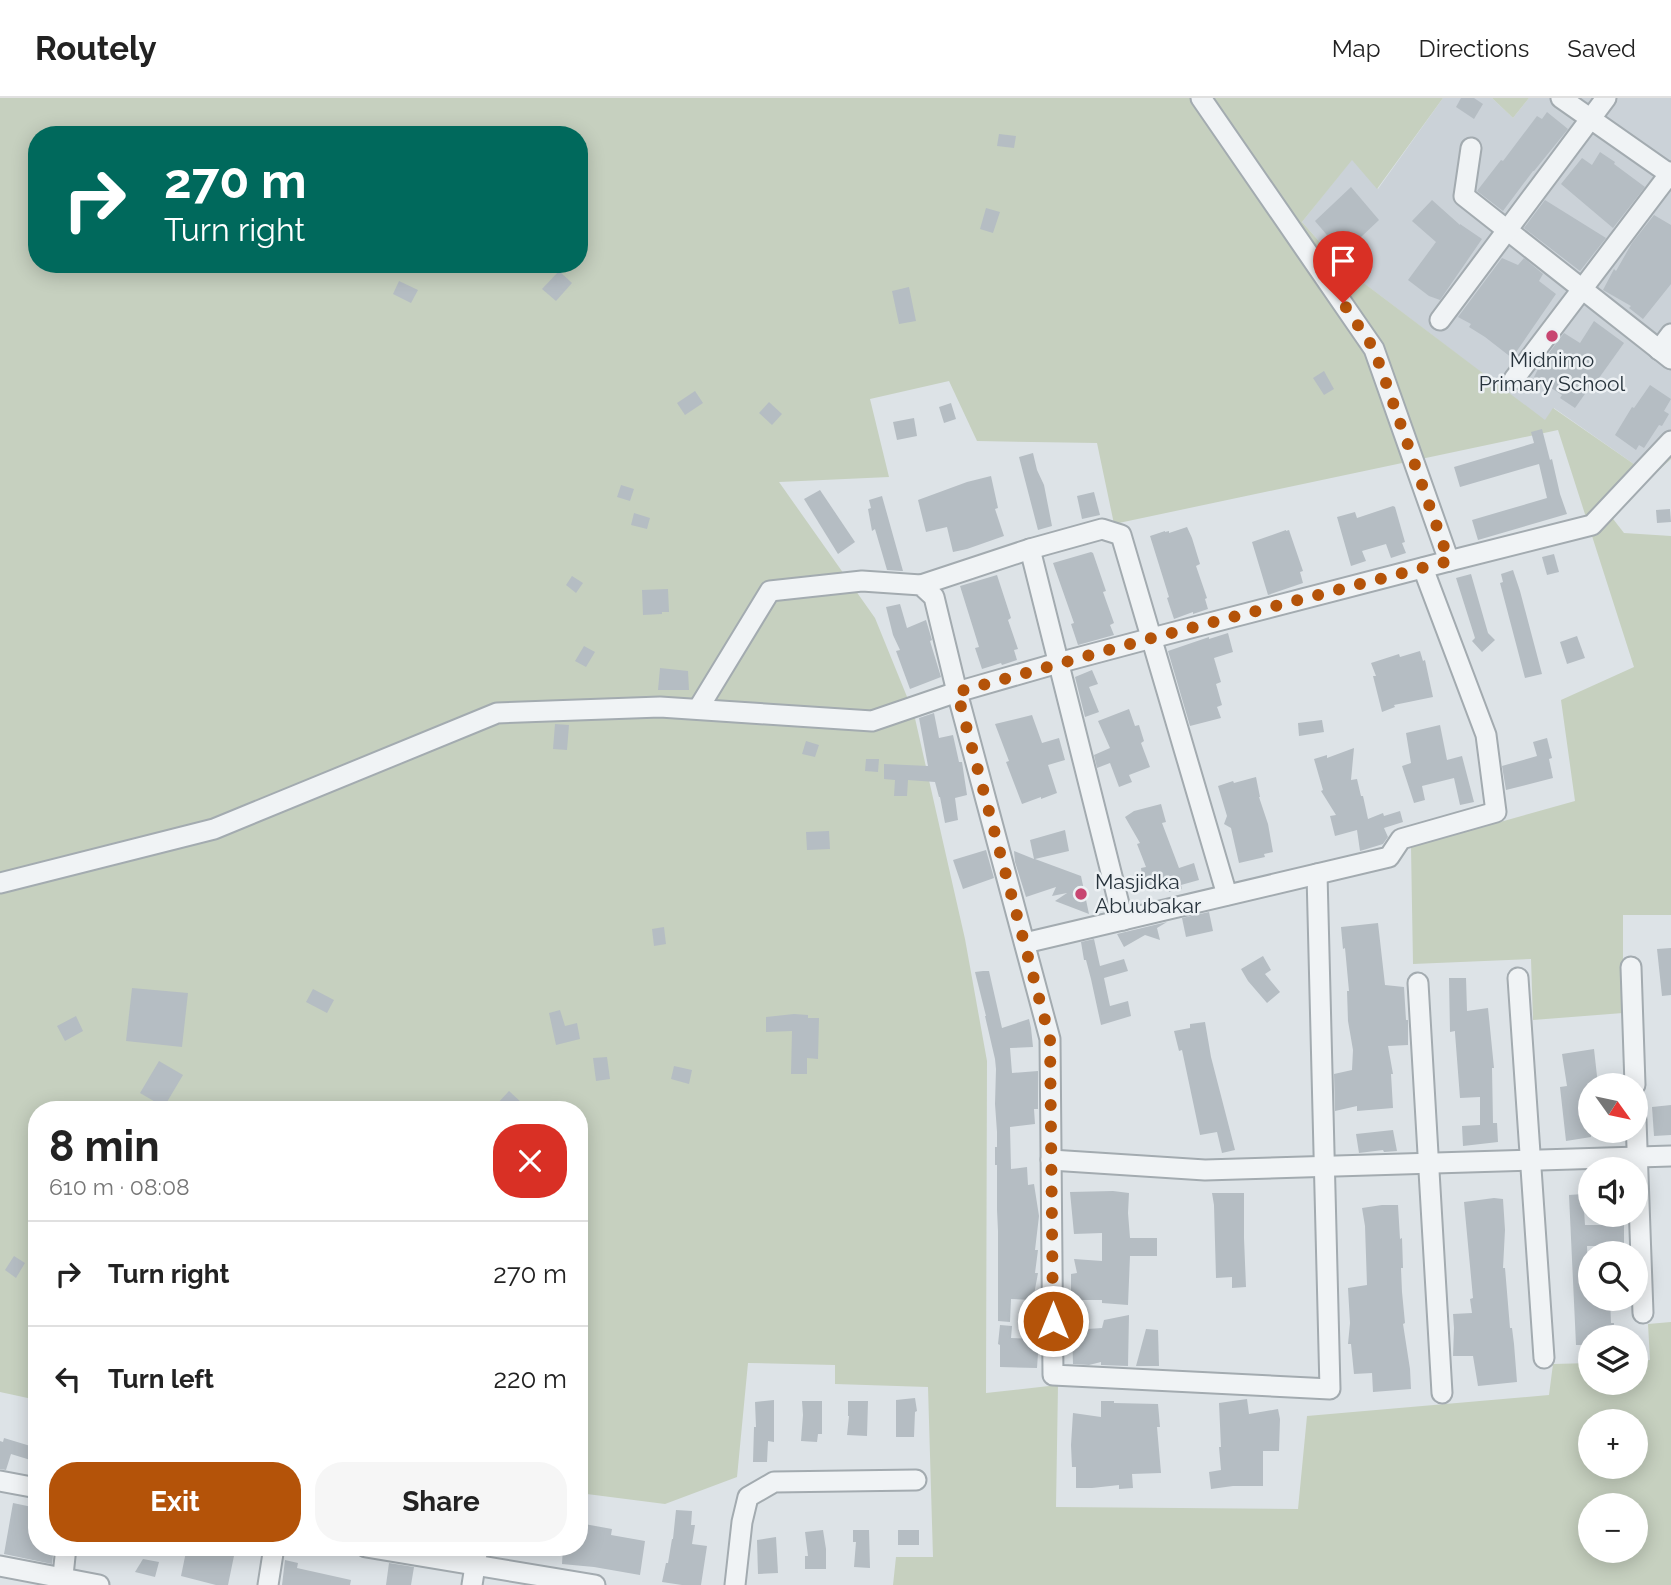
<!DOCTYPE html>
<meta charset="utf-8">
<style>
:root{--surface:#fff;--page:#f6f6f6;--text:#222;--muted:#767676;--line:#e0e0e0;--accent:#b45309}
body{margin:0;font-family:Raleway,sans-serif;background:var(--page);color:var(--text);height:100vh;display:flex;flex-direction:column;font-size:26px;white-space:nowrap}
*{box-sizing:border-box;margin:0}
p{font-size:23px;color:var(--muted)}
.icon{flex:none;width:38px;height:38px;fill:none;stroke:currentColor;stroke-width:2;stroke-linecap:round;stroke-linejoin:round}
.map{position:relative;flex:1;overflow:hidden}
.panel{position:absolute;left:28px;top:1003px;width:560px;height:455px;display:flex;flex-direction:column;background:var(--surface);border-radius:28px;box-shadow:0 4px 18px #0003}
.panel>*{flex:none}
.hud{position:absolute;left:28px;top:28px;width:560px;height:147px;border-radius:28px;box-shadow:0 4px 18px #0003;background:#00695c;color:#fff;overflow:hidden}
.needle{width:46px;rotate:123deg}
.controls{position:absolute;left:1578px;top:975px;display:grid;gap:14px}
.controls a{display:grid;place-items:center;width:70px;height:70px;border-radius:50%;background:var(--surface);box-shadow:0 4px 18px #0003;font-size:35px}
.pin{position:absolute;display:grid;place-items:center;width:60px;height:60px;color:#fff;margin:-72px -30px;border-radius:50% 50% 50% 0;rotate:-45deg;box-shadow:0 0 7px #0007}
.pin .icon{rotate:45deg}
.me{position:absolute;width:77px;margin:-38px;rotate:0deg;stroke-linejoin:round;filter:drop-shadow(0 0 5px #0008)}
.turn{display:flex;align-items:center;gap:24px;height:147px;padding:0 21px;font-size:32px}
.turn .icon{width:91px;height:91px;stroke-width:2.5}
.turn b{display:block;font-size:49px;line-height:60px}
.round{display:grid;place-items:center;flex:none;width:74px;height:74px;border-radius:28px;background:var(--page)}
.head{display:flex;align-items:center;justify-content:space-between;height:119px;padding:0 21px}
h1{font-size:42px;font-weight:700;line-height:52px}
.primary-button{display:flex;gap:14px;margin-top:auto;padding:14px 21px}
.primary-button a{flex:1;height:80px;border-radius:28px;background:var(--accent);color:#fff;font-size:28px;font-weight:700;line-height:80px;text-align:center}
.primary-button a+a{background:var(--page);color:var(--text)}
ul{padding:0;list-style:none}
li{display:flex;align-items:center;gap:21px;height:105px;padding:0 21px;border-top:2px solid var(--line)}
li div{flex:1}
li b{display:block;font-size:26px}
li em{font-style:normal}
header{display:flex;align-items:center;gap:42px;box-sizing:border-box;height:98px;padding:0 35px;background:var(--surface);border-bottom:2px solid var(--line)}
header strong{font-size:33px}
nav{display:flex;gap:38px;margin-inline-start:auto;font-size:24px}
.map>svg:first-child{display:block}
</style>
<header>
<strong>Routely</strong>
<nav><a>Map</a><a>Directions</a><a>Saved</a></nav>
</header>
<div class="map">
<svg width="1671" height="1487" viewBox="0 0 1671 1487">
<rect width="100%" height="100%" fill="#dde3e7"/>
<!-- built -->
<polygon fill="#cbd2d8" points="1443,0 1492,0 1513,20 1529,0 1671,0 1671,331 1641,371 1554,310 1545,323 1340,167 1302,124 1352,61 1378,91"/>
<!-- green -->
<g fill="#c6d0bf" fill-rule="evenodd">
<path d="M0,0H1443L1377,91L1352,62L1302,124L1340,167L1545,322L1553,310L1641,371L1671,331V361L1610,417L1624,435L1671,438V817H1623V915L1533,922L1531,861L1413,866L1411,749L1575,703L1561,602L1634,569L1558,332L1114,426L1097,345L977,343L949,283L870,301L889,379L779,384L875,520L914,616L965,841L987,963L986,1295L1058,1287L1056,1409L1298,1411L1307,1318L1549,1297L1553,1266L1591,1265V1284H1636V1263L1650,1262L1648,1226L1671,1224V1487H893L896,1459H933L928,1289L835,1286V1267L748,1265L737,1379L665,1406L579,1395V1012H37V1302L0,1294ZM37,37H579V166H37ZM1591,1323H1636V1368H1591ZM1591,1407H1636V1452H1591Z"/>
<polygon points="1492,0 1529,0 1513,20"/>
</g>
<!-- building -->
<g fill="#b5bdc3">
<polygon points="1461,0 1474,0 1483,6 1474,21 1456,9"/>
<polygon points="1547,14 1568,31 1534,73 1533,73 1503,113 1477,93 1501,62 1503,63 1537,18 1542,21"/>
<polygon points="999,36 1016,38 1014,50 997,48"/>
<polygon points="1600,54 1615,64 1614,66 1645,89 1613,130 1561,86 1582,60 1592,67"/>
<polygon points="1351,89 1379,122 1343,156 1315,123"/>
<polygon points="1432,102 1460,127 1460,126 1482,141 1440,202 1429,198 1408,182 1436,144 1412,123"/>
<polygon points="1545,102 1606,140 1580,173 1524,130"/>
<polygon points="986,110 1000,114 993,135 980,131"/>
<polygon points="1654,117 1671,127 1671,186 1643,221 1629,210 1631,208 1603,192 1614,171 1616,173 1632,145"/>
<polygon points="1502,160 1518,167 1524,160 1543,176 1539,183 1556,196 1512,260 1485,239 1469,229 1471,226 1458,219"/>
<polygon points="559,173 572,185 556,203 542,191"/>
<polygon points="399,183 418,192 411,205 393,196"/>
<polygon points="909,189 916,223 899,226 892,193"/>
<polygon points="1594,223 1624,245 1594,287 1592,286 1575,310 1560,300 1562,297 1534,279 1540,267 1564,235 1580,245"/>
<polygon points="1324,273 1334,291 1324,297 1313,280"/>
<polygon points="1650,287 1671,301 1664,313 1669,316 1662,328 1659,327 1644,350 1639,347 1636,352 1615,337 1632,309 1634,310"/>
<polygon points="695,293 703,305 685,317 677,305"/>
<polygon points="769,304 782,316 772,327 759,315"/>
<polygon points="951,305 956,321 944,325 939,309"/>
<polygon points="914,320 917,338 897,342 893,324"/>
<polygon points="1542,331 1550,362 1552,361 1560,396 1567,416 1478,442 1472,422 1547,400 1539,366 1460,389 1454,369 1534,345 1531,334"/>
<polygon points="1033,355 1037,372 1044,387 1052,428 1038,432 1019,359"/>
<polygon points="991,378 998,410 995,411 1004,438 967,451 953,454 947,429 926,434 918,402 967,384"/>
<polygon points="621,387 634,391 630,403 617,399"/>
<polygon points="820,392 855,444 838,456 804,401"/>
<polygon points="1094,394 1100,417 1082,421 1077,398"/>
<polygon points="882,398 903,473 901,473 887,472 875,431 872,433 868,411 871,410 869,402"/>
<polygon points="1393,408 1395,409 1405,444 1402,445 1406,455 1391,460 1386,446 1362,453 1366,463 1351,468 1337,419 1355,414 1357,420"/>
<polygon points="1670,411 1671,424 1657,425 1656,412"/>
<polygon points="634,415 650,420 647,431 631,427"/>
<polygon points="1187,429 1192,440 1200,466 1196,468 1207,500 1205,501 1208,511 1193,516 1193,514 1174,521 1167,500 1169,499 1150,438 1165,433 1165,434 1169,433 1169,435"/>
<polygon points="1286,432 1286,433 1289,432 1303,473 1300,474 1303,485 1268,497 1252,444"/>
<polygon points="1091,454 1093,455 1106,493 1103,494 1114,525 1110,527 1114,537 1078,547 1071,526 1074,525 1053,465"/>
<polygon points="1554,456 1559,474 1547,477 1542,459"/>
<polygon points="1513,472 1520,493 1542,576 1525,580 1500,485 1503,484 1501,476"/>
<polygon points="1471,476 1488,535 1495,542 1482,554 1472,543 1475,540 1456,480"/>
<polygon points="997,477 1011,520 1008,522 1018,551 1014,552 1017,562 1002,567 1001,565 982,571 975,550 979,549 960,488"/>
<polygon points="572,478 583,485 576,495 566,487"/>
<polygon points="668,491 669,514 662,514 662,516 643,517 642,492"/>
<polygon points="900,506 907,530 926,522 932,542 930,543 941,579 910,591 896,553 900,552 893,537 886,509"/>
<polygon points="1228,535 1233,554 1214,560 1221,584 1216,586 1222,607 1217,609 1221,620 1190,628 1168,553 1209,539 1209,541"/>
<polygon points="1577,538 1585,560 1567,566 1560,544"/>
<polygon points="584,548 595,554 586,569 575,563"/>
<polygon points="1420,553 1423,563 1425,562 1433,599 1394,607 1395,609 1382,614 1373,578 1376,578 1371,565 1399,556 1400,559"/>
<polygon points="660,570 688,573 689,592 658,592"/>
<polygon points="1092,572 1098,586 1089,589 1099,614 1085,619 1075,579"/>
<polygon points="1129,611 1135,628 1139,627 1144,643 1141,645 1150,669 1129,677 1132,684 1119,689 1110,665 1097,670 1094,657 1110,650 1098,623"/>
<polygon points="934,615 939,640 953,637 959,664 962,664 967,697 955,700 958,722 945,725 940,699 939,699 935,684 908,682 907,698 894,698 895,682 884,681 884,666 928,668 919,620"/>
<polygon points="1032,617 1042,645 1059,640 1065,662 1048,667 1057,695 1041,701 1041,699 1022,706 1006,664 1009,663 995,626"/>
<polygon points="1322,622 1324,634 1299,638 1298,625"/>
<polygon points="555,626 569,627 567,652 553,651"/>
<polygon points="1440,627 1447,662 1462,658 1474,704 1460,707 1454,680 1422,688 1425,702 1414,705 1402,668 1411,665 1406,635"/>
<polygon points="1547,640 1552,660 1549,661 1553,680 1506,692 1502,668 1537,658 1533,644"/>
<polygon points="806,643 819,647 815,659 802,656"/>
<polygon points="1354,650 1351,682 1357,681 1361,698 1363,698 1368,721 1383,715 1384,718 1400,713 1403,724 1384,730 1388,739 1383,746 1360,753 1357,732 1335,738 1330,718 1336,717 1321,693 1323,692 1314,661 1327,657 1327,660"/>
<polygon points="866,661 879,661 878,674 865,673"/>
<polygon points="1256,679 1260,699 1259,699 1268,726 1273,754 1264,756 1265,759 1239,765 1231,730 1224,726 1227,718 1218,688 1233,683 1234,685"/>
<polygon points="1161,706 1166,724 1162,725 1179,770 1194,765 1199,782 1181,787 1182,791 1169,794 1166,785 1143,788 1141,770 1146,769 1137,746 1140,745 1125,719 1134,713"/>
<polygon points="1065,732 1069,753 1035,761 1081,778 1089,816 1055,803 1067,795 1052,798 1056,789 1026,799 1015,764 1014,753 1034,761 1030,742"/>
<polygon points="829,733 830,751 807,752 806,734"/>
<polygon points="986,752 994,780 963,791 953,762"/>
<polygon points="1209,814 1213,833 1186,839 1182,820"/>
<polygon points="1167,824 1157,830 1160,842 1145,837 1124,849 1117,836"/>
<polygon points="1378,825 1385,887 1404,889 1406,922 1408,922 1408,947 1388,948 1393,976 1391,976 1393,1010 1357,1013 1357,1008 1335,1013 1334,976 1352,972 1353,952 1348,923 1347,893 1349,893 1345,850 1343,851 1341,829"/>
<polygon points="664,829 666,846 654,848 652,831"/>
<polygon points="1094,841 1100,868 1124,861 1128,873 1104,880 1110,908 1128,903 1131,918 1101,927 1091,881 1086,862 1084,862 1081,844"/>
<polygon points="1671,850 1671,897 1662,898 1657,851"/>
<polygon points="1263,858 1271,872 1265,876 1280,894 1267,905 1248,883 1241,871"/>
<polygon points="983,873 989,873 1002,930 1029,921 1031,930 1033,949 1010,950 1012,975 1038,973 1038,1011 1034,1011 1035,1026 1010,1029 1011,1071 1027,1069 1028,1087 1034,1086 1039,1118 1035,1152 1038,1152 1035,1175 1038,1175 1033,1202 1011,1201 1010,1224 998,1223 998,1133 997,1112 997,1067 995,1067 995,1049 997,1049 997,1034 995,1006 996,971 995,961 985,918 986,918 975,874"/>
<polygon points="1449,880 1466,880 1467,913 1488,910 1494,970 1492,970 1493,1025 1497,1025 1498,1044 1463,1048 1462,1028 1480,1027 1480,999 1460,1000 1455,935 1455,933 1450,934"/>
<polygon points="132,890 188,895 182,949 126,943"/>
<polygon points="313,891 334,902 327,915 306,904"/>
<polygon points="560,912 565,928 577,925 580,941 556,947 549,915"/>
<polygon points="794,916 808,917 808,920 819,920 818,961 807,960 807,976 791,976 792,933 766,934 766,919"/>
<polygon points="76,918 83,933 65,943 57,928"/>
<polygon points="1205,924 1211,959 1235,1052 1222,1055 1217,1034 1200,1037 1182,952 1179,953 1174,933 1190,930 1190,926"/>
<polygon points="1594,951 1598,987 1591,987 1591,1039 1566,1043 1560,989 1567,988 1562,956"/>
<polygon points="607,959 610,981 596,983 593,960"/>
<polygon points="159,963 183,977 164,1009 140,995"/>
<polygon points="674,968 692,972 689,986 671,981"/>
<polygon points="509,993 522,1005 515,1012 503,1012 497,1006"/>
<polygon points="1671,1007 1671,1037 1654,1038 1652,1009"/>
<polygon points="1393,1032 1397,1053 1384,1054 1383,1052 1359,1055 1356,1036"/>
<polygon points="1113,1093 1129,1095 1128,1115 1130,1140 1157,1140 1157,1158 1130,1158 1128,1207 1102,1205 1102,1202 1071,1202 1071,1176 1077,1175 1074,1161 1102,1163 1102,1135 1074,1136 1070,1094"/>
<polygon points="1212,1095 1244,1095 1244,1140 1246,1189 1232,1190 1232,1179 1216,1180 1214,1107"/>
<polygon points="1583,1096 1585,1127 1624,1127 1624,1147 1605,1145 1605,1148 1587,1148 1589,1200 1610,1200 1611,1225 1614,1225 1613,1239 1591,1239 1591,1247 1576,1247 1569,1097"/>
<polygon points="1494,1100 1503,1101 1505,1132 1503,1170 1505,1170 1510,1230 1512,1230 1514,1246 1517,1284 1478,1288 1473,1258 1453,1258 1454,1230 1453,1216 1472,1215 1470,1201 1473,1200 1464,1104"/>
<polygon points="1382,1107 1398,1107 1400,1141 1402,1140 1403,1170 1401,1170 1402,1194 1405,1225 1403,1226 1410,1271 1411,1291 1373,1294 1372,1275 1354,1276 1351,1246 1348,1246 1350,1225 1348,1190 1367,1187 1365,1128 1362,1110"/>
<polygon points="14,1158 25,1165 16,1180 5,1172"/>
<polygon points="1129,1217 1128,1268 1101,1267 1101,1264 1089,1267 1073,1266 1072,1232 1102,1230 1104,1222"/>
<polygon points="1000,1227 1012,1228 1011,1240 1039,1241 1037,1270 1000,1269 1000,1247 998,1246"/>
<polygon points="1146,1231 1158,1232 1159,1268 1136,1268"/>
<polygon points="915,1300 917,1313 915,1314 914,1339 896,1339 896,1302"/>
<polygon points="1247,1301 1249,1316 1278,1311 1280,1321 1279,1353 1263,1353 1263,1388 1233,1388 1211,1391 1209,1374 1221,1372 1219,1349 1221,1349 1219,1305"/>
<polygon points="774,1302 774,1344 768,1343 767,1364 753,1364 754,1329 756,1329 755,1304"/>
<polygon points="802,1303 822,1303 822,1336 818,1336 817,1344 801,1343 803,1317"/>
<polygon points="848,1303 868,1303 867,1338 847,1337 849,1318 848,1318"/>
<polygon points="1101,1303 1114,1303 1114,1305 1158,1306 1160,1329 1157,1329 1161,1375 1132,1376 1133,1390 1119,1391 1119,1387 1092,1390 1076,1390 1076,1369 1072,1369 1071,1347 1073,1315 1101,1319"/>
<polygon points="4,1340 37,1350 37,1364 11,1356 6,1372 0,1371 0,1343 3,1344"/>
<polygon points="13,1405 37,1410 37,1449 54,1449 52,1466 4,1456"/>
<polygon points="676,1412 692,1413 691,1427 695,1427 692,1446 707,1448 701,1487 682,1487 662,1484 666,1465 668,1465 672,1441 673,1441"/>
<polygon points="579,1425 612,1431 611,1437 645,1443 640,1477 594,1469 562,1466 563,1449 579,1450"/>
<polygon points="823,1432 826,1451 826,1471 805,1471 805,1458 808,1458 805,1434"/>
<polygon points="853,1432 869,1432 870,1470 854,1469 856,1444 853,1444"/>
<rect x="898" y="1432" width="21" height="15"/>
<polygon points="776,1439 778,1475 758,1476 757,1442"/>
<polygon points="187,1449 229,1449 229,1452 235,1453 228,1487 216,1487 181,1478"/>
<polygon points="143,1461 159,1464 155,1479 135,1474"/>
<polygon points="285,1462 298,1465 297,1470 351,1482 350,1487 282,1487"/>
<polygon points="389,1465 414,1469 411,1487 386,1487"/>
</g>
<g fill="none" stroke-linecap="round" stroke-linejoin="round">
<!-- minor casing -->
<g stroke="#a3abb0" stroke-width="23">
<g id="minor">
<polyline points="1561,0 1671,77"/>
<polyline points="1471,50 1464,98 1671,261"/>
<polyline points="1440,222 1606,0"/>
<polyline points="1659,252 1671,236"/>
<polyline points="1514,281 1671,74"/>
<polyline points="1030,451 1123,822"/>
<polyline points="1449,463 1592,427 1671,343"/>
<polyline points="921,487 1030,451 1102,431 1121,437 1227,797"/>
<polyline points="698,611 770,493 862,483 921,487 934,499 957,594 1050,941 1053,1277 1330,1291 1317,776"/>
<polyline points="0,785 214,731 497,615 660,609 872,623 957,594 1058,565 1152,540 1449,463 1374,251 1201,0"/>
<polyline points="1025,845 1389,759 1401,741 1496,714 1486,637 1423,470"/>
<polyline points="1631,869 1635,987"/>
<polyline points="1518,880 1544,1260"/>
<polyline points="1418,885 1442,1295"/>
<polyline points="1636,1022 1643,1215"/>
<polyline points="1051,1062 1205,1072 1671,1058"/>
<polyline points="0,1383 37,1390"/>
<polyline points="366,1449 595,1487"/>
<polyline points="0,1468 99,1487"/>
<polyline points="62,1487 66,1449"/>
<polyline points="268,1487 274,1449"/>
<polyline points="472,1487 478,1449"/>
<polyline points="735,1487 742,1424 748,1399 774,1384 916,1382"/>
</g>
</g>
<!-- minor -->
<use href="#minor" stroke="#f0f3f5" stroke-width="19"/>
</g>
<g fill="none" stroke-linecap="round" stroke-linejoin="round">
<!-- route -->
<polyline stroke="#b45309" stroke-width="12" stroke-dasharray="0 21.6" points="1053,1223 1050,941 957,594 1152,540 1449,463 1374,251 1343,205"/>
</g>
<!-- markers -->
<g fill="#c84671" stroke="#edf1f4" stroke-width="2.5">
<circle cx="1552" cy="238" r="7"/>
<circle cx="1081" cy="796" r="7"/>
</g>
<g text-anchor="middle" stroke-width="5" stroke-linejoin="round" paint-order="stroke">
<!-- poi labels -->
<g font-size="21" fill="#27333c" stroke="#edf1f4">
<text x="1552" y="269">Midnimo<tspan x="1552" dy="24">Primary School</tspan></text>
<text x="1095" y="791" text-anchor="start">Masjidka<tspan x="1095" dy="24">Abuubakar</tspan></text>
</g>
</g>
</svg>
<div class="controls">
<a><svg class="needle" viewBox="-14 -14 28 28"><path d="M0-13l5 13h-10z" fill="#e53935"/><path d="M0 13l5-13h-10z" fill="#767676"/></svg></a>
<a><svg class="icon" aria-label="sound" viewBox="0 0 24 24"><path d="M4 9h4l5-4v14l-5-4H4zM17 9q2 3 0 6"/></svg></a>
<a><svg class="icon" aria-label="search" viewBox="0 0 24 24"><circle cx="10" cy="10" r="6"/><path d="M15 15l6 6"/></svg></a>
<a><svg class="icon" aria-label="layers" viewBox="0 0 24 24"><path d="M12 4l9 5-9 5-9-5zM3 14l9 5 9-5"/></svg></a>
<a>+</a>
<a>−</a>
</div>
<div class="pin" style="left:1343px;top:205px;background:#d93025"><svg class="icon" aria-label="arrive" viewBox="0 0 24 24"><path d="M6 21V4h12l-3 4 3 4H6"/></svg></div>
<svg class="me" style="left:1053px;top:1223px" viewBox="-20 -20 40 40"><circle r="17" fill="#b45309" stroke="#fff" stroke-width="3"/><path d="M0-11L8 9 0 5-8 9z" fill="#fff"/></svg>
<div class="hud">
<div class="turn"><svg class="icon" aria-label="right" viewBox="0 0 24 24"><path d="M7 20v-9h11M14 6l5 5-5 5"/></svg><div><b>270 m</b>Turn right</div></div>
</div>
<section class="panel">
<div class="head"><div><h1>8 min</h1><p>610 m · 08:08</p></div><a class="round" style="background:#d93025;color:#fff"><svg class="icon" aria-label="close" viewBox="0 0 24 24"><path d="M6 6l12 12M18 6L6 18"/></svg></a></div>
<ul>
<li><svg class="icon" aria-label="right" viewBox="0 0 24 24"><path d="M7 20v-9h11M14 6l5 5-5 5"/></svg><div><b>Turn right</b></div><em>270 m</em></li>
<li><svg class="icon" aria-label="left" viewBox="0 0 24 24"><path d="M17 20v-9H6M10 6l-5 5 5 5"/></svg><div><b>Turn left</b></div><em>220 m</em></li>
</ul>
<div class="primary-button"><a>Exit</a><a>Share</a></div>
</section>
</div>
